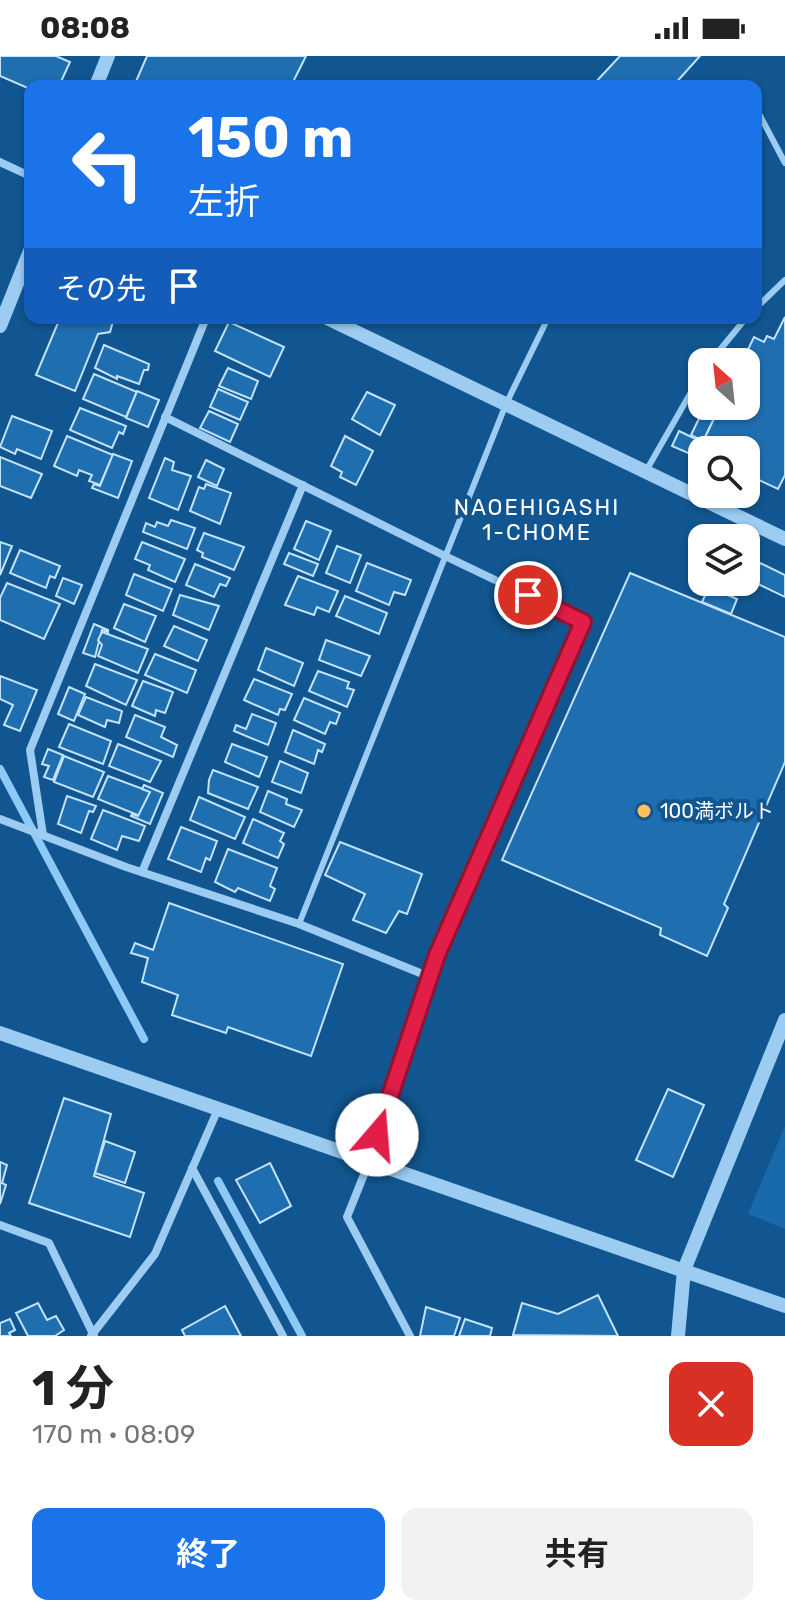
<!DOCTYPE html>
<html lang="ja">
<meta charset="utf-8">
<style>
:root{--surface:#fff;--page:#f2f2f2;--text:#222;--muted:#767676;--accent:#1a73e8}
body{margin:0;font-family:Rubik,"Noto Sans JP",sans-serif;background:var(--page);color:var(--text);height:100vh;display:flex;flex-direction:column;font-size:30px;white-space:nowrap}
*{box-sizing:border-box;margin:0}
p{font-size:26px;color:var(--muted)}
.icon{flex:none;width:44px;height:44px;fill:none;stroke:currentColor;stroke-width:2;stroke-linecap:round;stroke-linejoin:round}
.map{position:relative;height:1280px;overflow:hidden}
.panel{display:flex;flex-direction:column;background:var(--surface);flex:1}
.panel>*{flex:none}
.hud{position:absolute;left:24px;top:24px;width:738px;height:244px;border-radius:16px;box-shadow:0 2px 6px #0004;background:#1a73e8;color:#fff;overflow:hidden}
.needle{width:52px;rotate:333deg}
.fabs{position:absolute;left:688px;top:292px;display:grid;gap:16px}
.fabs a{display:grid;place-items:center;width:72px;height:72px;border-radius:16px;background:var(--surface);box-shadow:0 2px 6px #0004;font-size:40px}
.pin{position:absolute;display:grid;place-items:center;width:68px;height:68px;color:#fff;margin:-34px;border:4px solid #fff;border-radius:50%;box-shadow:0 2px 8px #0007}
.me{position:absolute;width:88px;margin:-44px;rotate:18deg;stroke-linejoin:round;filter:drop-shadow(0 0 6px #0008)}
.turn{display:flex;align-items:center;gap:28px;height:168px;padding:0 32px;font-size:36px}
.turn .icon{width:104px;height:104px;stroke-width:2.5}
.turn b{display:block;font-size:56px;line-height:68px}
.then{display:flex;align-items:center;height:76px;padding:0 32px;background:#0003;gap:16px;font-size:30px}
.round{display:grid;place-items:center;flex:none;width:84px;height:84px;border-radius:16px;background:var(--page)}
.overview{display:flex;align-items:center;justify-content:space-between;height:136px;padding:0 32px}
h1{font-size:48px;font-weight:700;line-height:60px}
.cta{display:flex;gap:16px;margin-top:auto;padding:16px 32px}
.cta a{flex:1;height:92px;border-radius:16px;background:var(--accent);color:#fff;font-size:32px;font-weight:700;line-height:92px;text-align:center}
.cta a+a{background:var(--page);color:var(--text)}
.status{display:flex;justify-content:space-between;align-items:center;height:56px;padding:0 40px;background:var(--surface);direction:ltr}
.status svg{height:22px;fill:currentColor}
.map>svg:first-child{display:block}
</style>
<div class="status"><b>08:08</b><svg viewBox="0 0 49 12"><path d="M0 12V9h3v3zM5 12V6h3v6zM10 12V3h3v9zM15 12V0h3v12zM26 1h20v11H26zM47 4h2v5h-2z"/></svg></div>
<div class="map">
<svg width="785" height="1280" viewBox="0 0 785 1280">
<rect width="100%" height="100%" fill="#115690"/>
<!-- green -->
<polygon fill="#186aab" points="785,1070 785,1173 748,1158"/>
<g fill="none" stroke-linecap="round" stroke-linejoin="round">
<!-- stream -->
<g stroke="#8dc9f6" stroke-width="8">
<polyline points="0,713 144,983"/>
<polyline points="218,1125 302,1280"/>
</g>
</g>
<!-- building -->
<g fill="#1e6eb0" stroke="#c3e3fd" stroke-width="2">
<polygon points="0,0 56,0 70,6 59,30 30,30 30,33 0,20"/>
<polygon points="147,0 306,0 291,30 134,30"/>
<polygon points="620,0 700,0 673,30 592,30"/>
<polygon points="785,261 785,419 778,433 746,418 746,394 699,394 720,350 746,350 746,306 742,306 754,281 764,286 767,280 774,283"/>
<polygon points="60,262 114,262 110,276 98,278 75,335 36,319"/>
<polygon points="229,266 284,291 270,321 215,295"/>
<polygon points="104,289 149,308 148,314 144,314 139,328 117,320 117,323 95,312"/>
<polygon points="228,312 258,325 251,343 219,330"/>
<polygon points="94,318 137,336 126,361 83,343"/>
<polygon points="218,333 248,346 240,364 210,351"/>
<polygon points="137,335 159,344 148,371 126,362"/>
<polygon points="367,336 395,349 380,379 352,363"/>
<polygon points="705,350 720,350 703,385 691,379"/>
<polygon points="80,352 126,370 123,378 119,376 112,392 70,374"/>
<polygon points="209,355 238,368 230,386 200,372"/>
<polygon points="12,360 52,375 41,403 17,393 15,398 0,391"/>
<polygon points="679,375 702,386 695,400 672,390"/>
<polygon points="67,380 113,399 100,429 89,425 92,419 79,414 77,420 54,410"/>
<polygon points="345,380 373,395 356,429 340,421 342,416 331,410"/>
<polygon points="113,398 132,405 118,442 92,432 94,428 100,430"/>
<polygon points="0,401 42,418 31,442 0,430"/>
<polygon points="165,402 174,406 172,414 191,420 178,454 149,442"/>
<polygon points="206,404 224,413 217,430 198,421"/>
<polygon points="206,428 231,437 220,468 190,455 199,431 204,433"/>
<polygon points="171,464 195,472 187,493 143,476 146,467 155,471 157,466 168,470"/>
<polygon points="306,465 331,475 319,504 294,493"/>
<polygon points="204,477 244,491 234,514 202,501 203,497 197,494"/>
<polygon points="0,486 12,490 0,519"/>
<polygon points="142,486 185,503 175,526 148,514 150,509 135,503"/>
<polygon points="337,490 361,499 350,527 326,517"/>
<polygon points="20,494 60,510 55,522 50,520 46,532 10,517"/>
<polygon points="289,497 318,508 313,520 284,508"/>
<polygon points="367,507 411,524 405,539 394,536 389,549 356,535"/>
<polygon points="760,507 785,519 785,541 752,525"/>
<polygon points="195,508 230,522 226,530 220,528 214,541 186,529"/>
<polygon points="630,517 785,581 785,706 724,848 728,852 707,900 660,879 661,872 502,804"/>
<polygon points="134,518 172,533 163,555 126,539"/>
<polygon points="298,520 338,535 329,556 317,551 314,559 285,549"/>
<polygon points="63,522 82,529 74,548 56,540"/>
<polygon points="7,527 60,548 44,583 0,564 0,542"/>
<polygon points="709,531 737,543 731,558 702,546"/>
<polygon points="180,539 219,550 209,574 173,559"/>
<polygon points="345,540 387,557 379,578 336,560"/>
<polygon points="124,548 156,560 145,586 114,572"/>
<polygon points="94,568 108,574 108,576 102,574 95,601 83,597"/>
<polygon points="174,570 207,584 198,605 164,590"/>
<polygon points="102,576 148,593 138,617 98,600 102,589 98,584"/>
<polygon points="326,584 370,600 361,620 319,604"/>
<polygon points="266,592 303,607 294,630 258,614"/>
<polygon points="155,598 196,614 187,637 145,619"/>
<polygon points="95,608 137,624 126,649 86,630"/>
<polygon points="318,615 349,626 347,632 354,634 347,651 309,635"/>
<polygon points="0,620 37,634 20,675 4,669 13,649 0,643"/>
<polygon points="254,623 292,638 285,654 280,653 278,659 244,644"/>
<polygon points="143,625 173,636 165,657 156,654 155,660 132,650"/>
<polygon points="69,631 85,638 74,665 58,658"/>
<polygon points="86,641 122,655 119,667 107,664 105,671 78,659"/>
<polygon points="304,642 340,657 336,668 330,666 325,678 294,664"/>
<polygon points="252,658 276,667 268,689 234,675 236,669 246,673"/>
<polygon points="135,659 165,671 161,681 177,689 173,701 126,681"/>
<polygon points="69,668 111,685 103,708 59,691"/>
<polygon points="293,674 325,688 322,696 318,694 314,708 285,696"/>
<polygon points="118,688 161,705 150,726 109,710"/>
<polygon points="232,688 267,701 259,721 225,706"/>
<polygon points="48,693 63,699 53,724 44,721 49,710 42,708"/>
<polygon points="64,700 104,716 93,741 54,726"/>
<polygon points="280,705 308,717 301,737 272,726"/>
<polygon points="213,714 258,731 248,753 208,737 209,724"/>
<polygon points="108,720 151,736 140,760 98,743"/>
<polygon points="144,729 163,737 150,768 131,760 132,758 138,760 150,736 142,733"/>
<polygon points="268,735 287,743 286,748 302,754 294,771 260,756"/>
<polygon points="67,740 96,750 93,756 89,755 81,777 58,768"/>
<polygon points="199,741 245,761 235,783 190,764"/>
<polygon points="103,754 145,770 139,785 122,780 117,794 91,783"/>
<polygon points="253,763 284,777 280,785 284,788 278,802 243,787"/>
<polygon points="181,771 217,785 210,804 206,802 201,816 168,803"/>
<polygon points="340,786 422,818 407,858 399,855 386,877 353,864 365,838 325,819"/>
<polygon points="228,793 277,812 270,830 275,833 270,845 238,832 235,836 215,826"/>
<polygon points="169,847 343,908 311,1000 228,971 226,977 172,959 178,939 142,926 148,902 131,897 135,887 153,894"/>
<polygon points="668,1033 704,1049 673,1121 636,1104"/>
<polygon points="64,1042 111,1058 94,1120 144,1137 130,1181 29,1147"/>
<polygon points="105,1085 135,1096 125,1127 95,1117"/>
<polygon points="0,1106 7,1109 2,1127 6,1129 0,1148"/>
<polygon points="270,1107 291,1150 260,1167 236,1124"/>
<polygon points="598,1239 618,1280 513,1279 522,1247 558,1258"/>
<polygon points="38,1247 47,1264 56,1260 64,1274 55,1280 28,1280 16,1257"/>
<polygon points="225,1250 241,1280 185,1280 182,1274"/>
<polygon points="426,1251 460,1262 454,1280 420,1280"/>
<polygon points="10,1263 15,1274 9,1277 11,1280 0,1280 0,1267"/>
<polygon points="465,1263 492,1272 490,1280 459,1280"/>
</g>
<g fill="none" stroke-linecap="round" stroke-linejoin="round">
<!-- service -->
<g stroke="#9cccf2" stroke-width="6">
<polyline points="756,52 785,107"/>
<polyline points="756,252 785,224"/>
<polyline points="710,306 746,262"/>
<polyline points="646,415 702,317"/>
<polyline points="299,868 506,348 548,262"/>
</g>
<!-- minor -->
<g stroke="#9cccf2" stroke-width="8">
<polyline points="0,106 30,120"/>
<polyline points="165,361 445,500 583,566 437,899 369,1106 347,1161 410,1280"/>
<polyline points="0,763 126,811 299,868 430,921"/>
<polyline points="43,779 30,694 206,262"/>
<polyline points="142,816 303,429"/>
<polyline points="192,1112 283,1280"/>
<polyline points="0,1169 49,1187 94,1280"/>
<polyline points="91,1280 155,1198 218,1053"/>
</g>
<!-- tertiary -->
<g stroke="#9cccf2" stroke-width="14">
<polyline points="96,30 108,0"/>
<polyline points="327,262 785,483"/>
<polyline points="0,270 30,195"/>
<polyline points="0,977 785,1250"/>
<polyline points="678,1280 684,1214 785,964"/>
</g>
</g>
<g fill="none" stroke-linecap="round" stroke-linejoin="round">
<!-- route casing -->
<g stroke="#92132f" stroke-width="20">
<polyline id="route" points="377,1079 437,899 583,566 528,539"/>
</g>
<!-- route -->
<use href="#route" stroke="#e11d48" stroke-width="14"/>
</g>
<!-- markers -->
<circle fill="#ffc05d" stroke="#115690" stroke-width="3" cx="644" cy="755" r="8"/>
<g text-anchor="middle" stroke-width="8" stroke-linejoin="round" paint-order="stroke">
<!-- poi labels -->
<g font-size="20" fill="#fff" stroke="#115690" text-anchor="start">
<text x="660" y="762">100満ボルト</text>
</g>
<!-- neighbourhood labels -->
<g font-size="22" letter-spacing="2" fill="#fff" stroke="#115690">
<text x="537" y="459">NAOEHIGASHI<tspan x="537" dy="25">1-CHOME</tspan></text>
</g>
</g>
</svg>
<div class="fabs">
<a><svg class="needle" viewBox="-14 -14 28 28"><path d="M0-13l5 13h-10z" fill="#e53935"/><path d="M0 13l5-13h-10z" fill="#767676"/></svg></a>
<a><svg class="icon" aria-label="search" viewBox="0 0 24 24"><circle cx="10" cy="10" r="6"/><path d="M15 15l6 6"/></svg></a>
<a><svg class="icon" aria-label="layers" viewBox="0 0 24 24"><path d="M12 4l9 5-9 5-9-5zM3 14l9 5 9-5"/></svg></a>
</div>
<div class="pin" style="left:528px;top:539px;background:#d93025"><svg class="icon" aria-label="arrive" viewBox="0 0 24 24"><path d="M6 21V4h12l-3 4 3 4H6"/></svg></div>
<svg class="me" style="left:377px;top:1079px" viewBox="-20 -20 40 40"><circle r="19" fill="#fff"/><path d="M0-13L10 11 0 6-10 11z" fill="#e11d48"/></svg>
<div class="hud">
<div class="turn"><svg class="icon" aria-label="left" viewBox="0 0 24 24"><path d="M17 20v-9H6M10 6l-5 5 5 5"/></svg><div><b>150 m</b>左折</div></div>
<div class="then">その先<svg class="icon" aria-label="arrive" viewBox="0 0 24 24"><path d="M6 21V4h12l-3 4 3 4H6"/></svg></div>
</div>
</div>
<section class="panel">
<div class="overview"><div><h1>1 分</h1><p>170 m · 08:09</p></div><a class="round" style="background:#d93025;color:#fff"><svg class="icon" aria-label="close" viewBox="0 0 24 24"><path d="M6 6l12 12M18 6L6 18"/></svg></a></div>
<div class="cta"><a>終了</a><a>共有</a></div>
</section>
